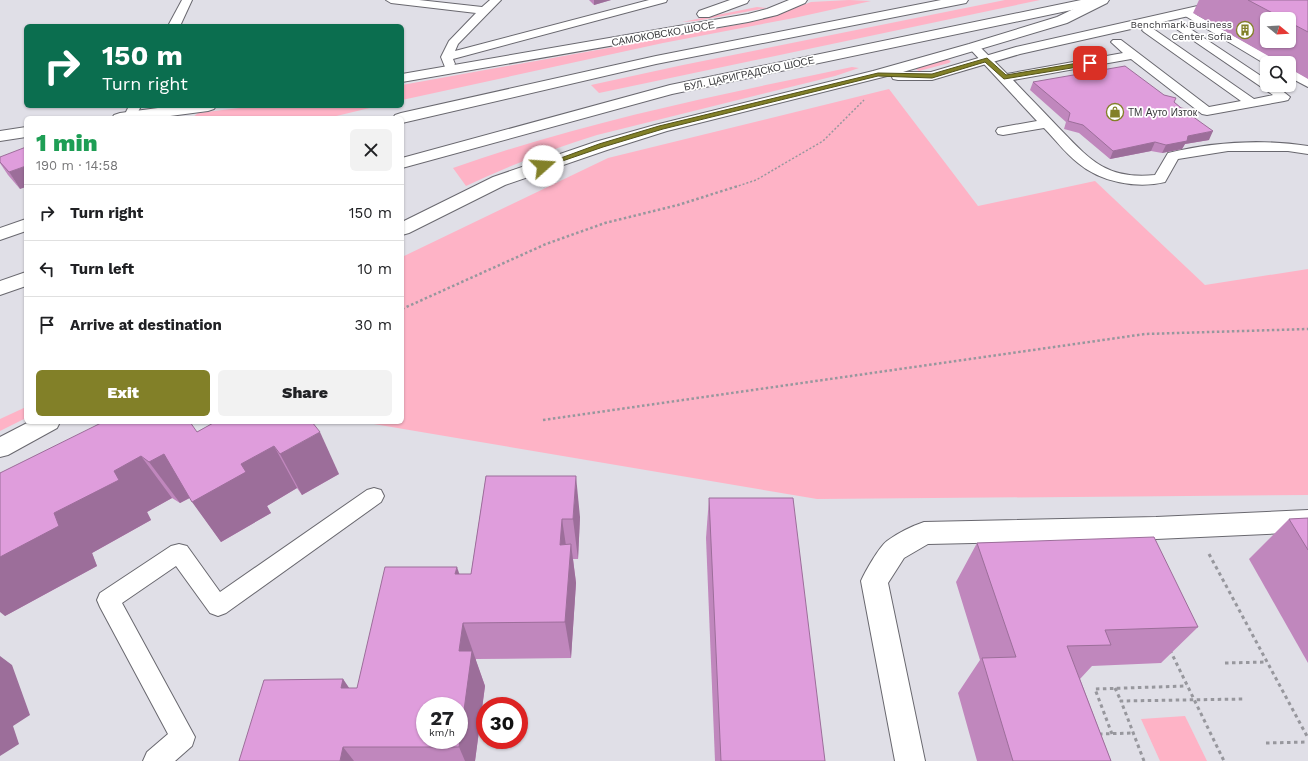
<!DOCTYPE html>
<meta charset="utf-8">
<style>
:root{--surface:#fff;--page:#f2f2f2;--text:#202124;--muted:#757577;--line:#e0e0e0;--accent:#828028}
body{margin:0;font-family:"Work Sans",sans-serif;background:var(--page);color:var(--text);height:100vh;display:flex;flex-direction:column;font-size:15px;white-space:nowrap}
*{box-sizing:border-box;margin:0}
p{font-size:13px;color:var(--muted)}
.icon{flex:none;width:22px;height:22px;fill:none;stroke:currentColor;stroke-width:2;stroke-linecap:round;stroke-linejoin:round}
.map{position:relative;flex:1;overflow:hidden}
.sheet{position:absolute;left:24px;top:116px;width:380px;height:308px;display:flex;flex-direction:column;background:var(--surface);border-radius:6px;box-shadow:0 1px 3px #0004}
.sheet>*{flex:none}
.banner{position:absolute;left:24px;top:24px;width:380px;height:84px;border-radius:6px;box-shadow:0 1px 3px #0004;background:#0b6e4f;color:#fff;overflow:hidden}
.needle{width:26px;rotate:108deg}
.buttons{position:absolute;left:1260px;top:12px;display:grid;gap:8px}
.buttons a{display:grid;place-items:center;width:36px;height:36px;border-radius:6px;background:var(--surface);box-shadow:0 1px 3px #0004;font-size:20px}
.speed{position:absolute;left:416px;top:697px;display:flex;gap:8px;font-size:20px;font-weight:700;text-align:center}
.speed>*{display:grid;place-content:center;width:52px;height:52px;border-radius:50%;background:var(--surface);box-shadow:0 1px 3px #0004;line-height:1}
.speed small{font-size:10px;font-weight:400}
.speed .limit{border:6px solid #d22;background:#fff;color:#111}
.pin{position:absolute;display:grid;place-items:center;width:34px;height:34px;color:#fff;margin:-17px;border-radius:8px;box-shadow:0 2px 6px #0006}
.me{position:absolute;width:44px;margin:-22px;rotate:71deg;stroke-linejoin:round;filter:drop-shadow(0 0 3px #0008)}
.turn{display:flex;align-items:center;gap:14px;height:84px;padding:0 12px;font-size:18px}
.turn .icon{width:52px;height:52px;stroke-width:2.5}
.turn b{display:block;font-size:28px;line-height:34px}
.round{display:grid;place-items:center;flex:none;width:42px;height:42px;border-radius:6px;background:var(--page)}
.headline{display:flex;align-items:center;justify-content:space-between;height:68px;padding:0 12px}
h1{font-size:24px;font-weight:800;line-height:30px;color:#1e9e55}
.primary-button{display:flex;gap:8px;margin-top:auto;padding:8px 12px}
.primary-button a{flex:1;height:46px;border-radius:6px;background:var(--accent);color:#fff;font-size:16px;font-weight:800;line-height:46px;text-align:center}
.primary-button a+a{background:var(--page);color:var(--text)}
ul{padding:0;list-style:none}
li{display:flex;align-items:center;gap:12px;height:56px;padding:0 12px;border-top:1px solid var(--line)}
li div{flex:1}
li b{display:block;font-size:15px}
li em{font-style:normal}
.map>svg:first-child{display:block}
</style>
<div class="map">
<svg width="1308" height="761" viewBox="0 0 1308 761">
<rect width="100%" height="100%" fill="#e0dfe7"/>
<!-- green -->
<g fill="#feb3c6">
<polygon points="849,0 871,1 794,18 663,43 402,100 402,85 747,23 773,16 811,2"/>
<polygon points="1005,0 1040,0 599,93 591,85 683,65"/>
<polygon points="757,7 767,8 696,21 682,22"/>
<polygon points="945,59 951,61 949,63 919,71 914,68"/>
<path d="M852,67L859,68L835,76L597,135C552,149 508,166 466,186L453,168C583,122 718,95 852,67Z"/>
<polygon points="889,89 978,206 1095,181 1205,285 1308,269 1308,495 817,499 362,422 402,422 402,257 608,158"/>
<polygon points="257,106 378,106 328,118 192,118 198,113"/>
<polygon points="26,407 26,418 0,431 0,419"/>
<polygon points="1185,716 1207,761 1160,761 1141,719"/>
</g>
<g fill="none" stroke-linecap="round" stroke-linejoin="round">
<!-- lane casing -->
<g stroke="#69686f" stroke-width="2">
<g id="lane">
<polygon points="182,0 192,0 180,26 168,26"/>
<polygon points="386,0 419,0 482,7 490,0 501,0 458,44 455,51 649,0 667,0 666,2 453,59 455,64 453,67 445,67 441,57 449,41 476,13 391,3"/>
<polygon points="1186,9 1277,60 1279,63 1267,63 1267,65 1182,14 1180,12"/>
<path d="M1179,23L1183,24L1267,80V85H1275L1290,97L1288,100L1284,101L1207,115L1202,114L1131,59L1013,80C1028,96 1043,111 1058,127C1089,159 1106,180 1155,175L1168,153C1213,142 1262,139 1308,146V154L1288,151H1228L1178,159L1165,182C1137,189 1100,182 1078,163C1065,153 1055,139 1044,128L1003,135L998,134L996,131L998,128L1003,127L1037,121L970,49L968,47L970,45H978L1007,74L1123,53L1111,42L1113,40H1121L1209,107L1241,101L1144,32L1142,30L1144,28H1152L1254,99L1273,95L1175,28L1173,26L1175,24Z"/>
<polygon points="1289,68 1308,78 1308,87 1289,77"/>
<polygon points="129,106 141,106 135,118 125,118 124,116"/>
<polygon points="374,488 381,490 384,496 381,502 226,613 218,616 210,613 176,566 122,603 195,737 192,746 175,761 143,761 147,752 168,734 100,607 97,600 100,593 171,546 179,544 187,546 220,592 367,490"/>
</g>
</g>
<!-- street casing -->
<g stroke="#69686f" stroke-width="2">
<g id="street">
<polygon points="730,0 749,0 747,3 709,17 699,17 697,14 699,11"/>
<polygon points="789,0 807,0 805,3 777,15 748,22 402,82 402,74 748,14 767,9"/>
<polygon points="1092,0 1109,0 1107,3 1067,23 903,72 931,72 1016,47 1224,0 1249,0 1247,3 1242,4 1020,54 932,80 898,80 893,79 891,75 667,131 607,150 505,185 409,233 402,235 402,222 493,177 595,142 655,125 873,71 969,44 1057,17"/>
<polygon points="173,106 216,106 214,109 208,111 155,118 112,118 114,115 120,113"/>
<polygon points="26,127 26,137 0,141 0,131"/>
<polygon points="29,422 60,422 57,428 8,455 0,457 0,437"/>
<path d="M1308,510V532L1156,539L928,544L904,558L888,583L925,761H895L861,581C865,572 879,547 887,541C898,533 912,526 924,522L1156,517Z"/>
</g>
</g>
<!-- highway casing -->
<g stroke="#69686f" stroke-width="2">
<g id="highway">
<polygon points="941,0 968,0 966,3 961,4 656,64 402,123 402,118 393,118 395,115 401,113 656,56"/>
<polygon points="1081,0 1107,0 1105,3 1100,4 672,94 402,168 402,158 670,85"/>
<polygon points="26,219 26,231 0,240 0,228"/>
<polygon points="26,272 26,286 0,295 0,281"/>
</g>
</g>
<!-- path-far2 -->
<polyline stroke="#97979d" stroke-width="1.5" stroke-dasharray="2 2" stroke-linecap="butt" points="735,187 756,180 823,141 864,100"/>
<!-- path-far1 -->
<g stroke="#97979d" stroke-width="2.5" stroke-dasharray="2.5 2.5" stroke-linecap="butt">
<polyline points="402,309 546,244 605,223 678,205 738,186"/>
<polyline points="543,420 1145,334 1308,329"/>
</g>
<!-- path -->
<g stroke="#97979d" stroke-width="3" stroke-dasharray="3.5 3.5" stroke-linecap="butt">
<polyline points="1209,554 1308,738"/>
<polyline points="1170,650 1224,761"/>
<polyline points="1225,663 1267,662"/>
<polyline points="1115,688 1121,701"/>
<polyline points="1099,734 1133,733"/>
<polyline points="1112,734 1095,689 1187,686"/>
<polyline points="1266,743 1308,742"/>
<polyline points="1144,761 1121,701 1243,699"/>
</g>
<!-- lane -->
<use href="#lane" fill="#fff" fill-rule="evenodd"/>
<!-- street -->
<use href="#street" fill="#fff" fill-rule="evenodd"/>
<!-- highway -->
<use href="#highway" fill="#fff" fill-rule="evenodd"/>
</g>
<!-- wall -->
<g fill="#c087bd" fill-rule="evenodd">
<polygon points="589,0 611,0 594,5"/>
<path d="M1199,0H1308V79L1289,68V63H1281L1193,13ZM1267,19H1289V41H1267Z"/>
<polygon points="1033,82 1174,102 1192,116 1209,140 1185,144 1182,149 1162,153 1151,151 1110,159 1079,133 1064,129 1066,122 1030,90"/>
<polygon points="0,157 20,189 8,175 0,163"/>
<polygon points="215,422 339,474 302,495 297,488 267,506 271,513 221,542 190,498 180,503 172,498 147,512 151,520 92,553 97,566 5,616 0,473 197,432"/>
<polygon points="486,476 580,517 578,559 573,559 576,583 571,658 476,659 476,661 485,686 475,761 239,761 343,679 349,688 357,688 459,574 471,574"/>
<polygon points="709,498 825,761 715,761 706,538"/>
<polygon points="1308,518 1308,663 1249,559 1289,519"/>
<polygon points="977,543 1198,627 1161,663 1092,666 1080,679 1111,761 977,761 958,693 980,660 956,582"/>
</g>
<!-- shaded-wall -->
<g fill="#9c6e9a">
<polygon points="594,0 611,0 594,5"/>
<polygon points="1213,131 1209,140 1185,144 1182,149 1162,153 1166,145 1188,136"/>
<polygon points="1155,142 1151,151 1110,159 1113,151"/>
<polygon points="26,166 26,187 20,189 9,172"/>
<polygon points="320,432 339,474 302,495 280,454"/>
<polygon points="274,446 297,488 267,506 271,513 221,542 192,502 241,464"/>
<polygon points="164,454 193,496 180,503 149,462"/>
<polygon points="141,456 172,498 147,512 151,520 92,553 97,566 5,616 0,612 0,557 54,513 114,471"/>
<polygon points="576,476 580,517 578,559 573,519"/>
<polygon points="562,519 568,559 560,545"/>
<polygon points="571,544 576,583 571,658 565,622"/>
<polygon points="457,567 470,605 455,574"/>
<polygon points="463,623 485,686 475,761 465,761 459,747 459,651"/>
<polygon points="0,656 12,665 30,715 13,726 19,744 0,756"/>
<polygon points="343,679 366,713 341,688"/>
<polygon points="343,747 354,761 340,761"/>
</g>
<!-- building -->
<g fill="#df9ddc" stroke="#9c6e9a" fill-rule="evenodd">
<polygon points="1248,0 1308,0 1308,32 1289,22 1289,19 1284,19"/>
<polygon points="1125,66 1164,95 1176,98 1174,102 1181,108 1193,110 1192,116 1213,131 1188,136 1187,141 1166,145 1155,142 1113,151 1083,125 1068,121 1070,113 1033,82"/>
<polygon points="26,147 26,166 9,172 0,162 0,157"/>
<polygon points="103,422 190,422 197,432 215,422 312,422 320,432 280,454 274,446 241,464 246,472 192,502 164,454 149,462 141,456 114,471 119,480 54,513 59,526 0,557 0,473"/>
<path d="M486,476H576L573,519H562L560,545L571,544L565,622L463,623L459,651H472L459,747H343L340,761H239L264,680L343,679L341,688H357L385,567H457L455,574H471ZM425,706H459V740H425Z"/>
<polygon points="709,498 793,498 825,761 721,761"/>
<polygon points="1308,518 1308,550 1289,519"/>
<polygon points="1154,537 1198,627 1105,630 1111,645 1067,646 1111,761 1013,761 982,658 1016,657 977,543"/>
</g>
<!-- route -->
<polygon fill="#828028" stroke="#54531a" points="987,58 1006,75 1090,61 1093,63 1090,65 1004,79 985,62 932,78 878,76 663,129 603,147 545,167 543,168 539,166 599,144 659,126 878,73 932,74"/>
<!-- icons -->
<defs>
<g id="building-ring" transform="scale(0.9)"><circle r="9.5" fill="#fff" stroke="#828028" stroke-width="1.5"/><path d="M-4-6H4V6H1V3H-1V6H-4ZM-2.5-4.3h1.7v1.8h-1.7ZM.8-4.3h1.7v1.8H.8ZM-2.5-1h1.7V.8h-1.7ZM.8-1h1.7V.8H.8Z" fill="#828028"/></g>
<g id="shop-ring" transform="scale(0.9)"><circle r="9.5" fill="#fff" stroke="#828028" stroke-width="1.5"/><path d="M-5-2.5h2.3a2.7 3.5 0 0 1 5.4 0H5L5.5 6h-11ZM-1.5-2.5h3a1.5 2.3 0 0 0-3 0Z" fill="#828028"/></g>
</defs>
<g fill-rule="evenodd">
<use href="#building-ring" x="1245" y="30"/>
<use href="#shop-ring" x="1115" y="112"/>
</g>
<g text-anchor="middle" stroke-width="3.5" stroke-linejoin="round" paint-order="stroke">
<!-- far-poi labels -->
<g font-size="10" fill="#38383b" stroke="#fff" text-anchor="end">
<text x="1232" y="28">Benchmark Business<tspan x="1232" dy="12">Center Sofia</tspan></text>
<text x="1128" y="116" text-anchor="start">ТМ Ауто Изток</text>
</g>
<!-- far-street labels -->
<g font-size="10" fill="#38383b" stroke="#fff">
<text transform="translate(663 33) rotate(-10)" y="4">САМОКОВСКО ШОСЕ</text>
<text transform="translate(749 73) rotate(-12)" y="4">БУЛ. ЦАРИГРАДСКО ШОСЕ</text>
</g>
</g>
</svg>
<div class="buttons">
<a><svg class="needle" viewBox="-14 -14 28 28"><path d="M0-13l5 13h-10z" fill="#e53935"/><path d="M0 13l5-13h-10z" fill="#757577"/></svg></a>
<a><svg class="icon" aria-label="search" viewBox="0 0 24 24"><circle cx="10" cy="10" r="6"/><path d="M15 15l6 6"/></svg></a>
</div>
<div class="speed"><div>27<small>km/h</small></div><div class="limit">30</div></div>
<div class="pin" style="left:1090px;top:63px;background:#d93025"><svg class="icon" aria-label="arrive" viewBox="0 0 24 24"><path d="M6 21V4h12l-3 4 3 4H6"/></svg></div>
<svg class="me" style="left:543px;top:166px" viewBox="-20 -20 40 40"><circle r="19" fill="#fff"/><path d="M0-13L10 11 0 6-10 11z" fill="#828028"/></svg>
<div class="banner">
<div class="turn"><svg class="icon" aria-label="right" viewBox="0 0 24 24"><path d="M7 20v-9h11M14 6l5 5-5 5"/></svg><div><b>150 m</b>Turn right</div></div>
</div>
<section class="sheet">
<div class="headline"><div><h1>1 min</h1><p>190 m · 14:58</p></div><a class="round"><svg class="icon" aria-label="close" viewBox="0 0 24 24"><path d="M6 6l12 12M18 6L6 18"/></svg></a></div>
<ul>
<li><svg class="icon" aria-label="right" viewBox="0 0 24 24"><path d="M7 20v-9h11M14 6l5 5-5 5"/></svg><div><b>Turn right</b></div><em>150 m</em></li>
<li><svg class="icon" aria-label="left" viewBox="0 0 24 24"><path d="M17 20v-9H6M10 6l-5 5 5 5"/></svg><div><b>Turn left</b></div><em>10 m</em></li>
<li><svg class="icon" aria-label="arrive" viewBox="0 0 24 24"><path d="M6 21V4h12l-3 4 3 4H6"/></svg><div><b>Arrive at destination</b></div><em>30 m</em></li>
</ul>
<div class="primary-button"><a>Exit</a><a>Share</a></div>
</section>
</div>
